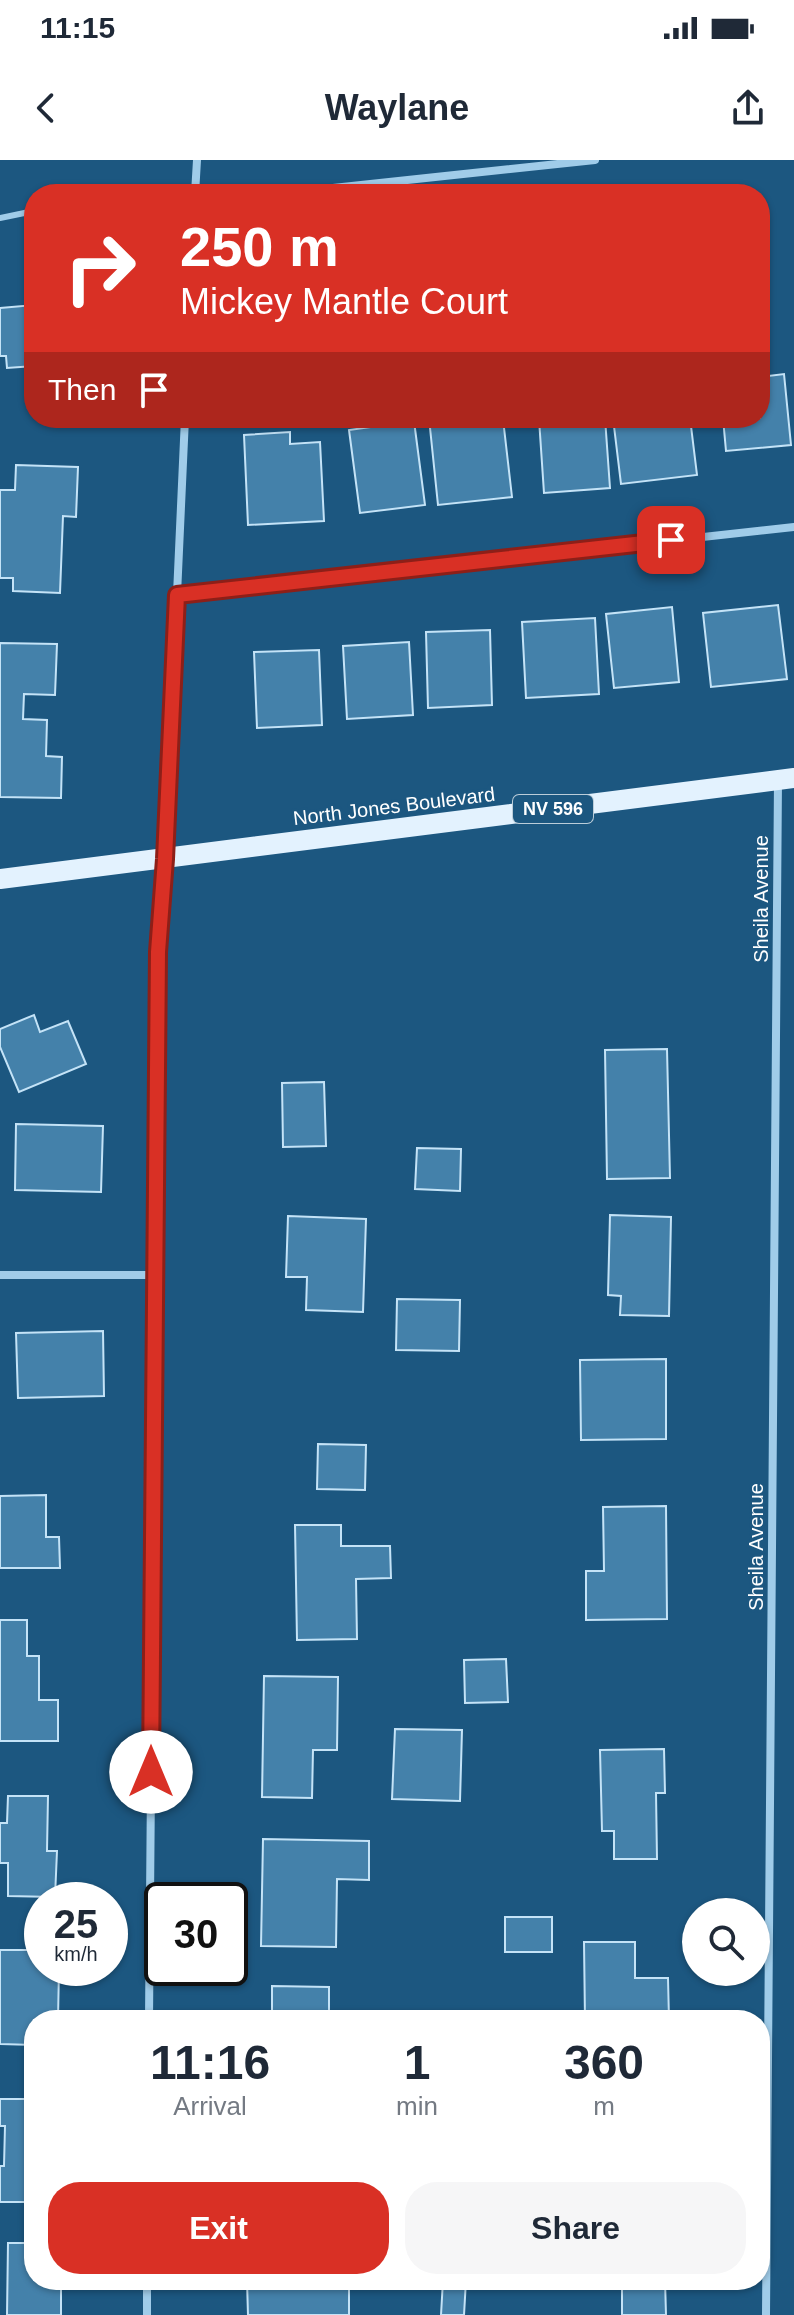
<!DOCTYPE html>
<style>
:root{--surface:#fff;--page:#f6f6f7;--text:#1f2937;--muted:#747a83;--accent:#d93025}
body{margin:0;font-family:Helvetica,sans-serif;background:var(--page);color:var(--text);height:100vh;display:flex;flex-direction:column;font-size:30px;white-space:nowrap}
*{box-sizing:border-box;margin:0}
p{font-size:26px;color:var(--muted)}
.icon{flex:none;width:44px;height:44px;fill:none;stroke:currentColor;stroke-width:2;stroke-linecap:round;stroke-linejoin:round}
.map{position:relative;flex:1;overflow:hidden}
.details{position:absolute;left:24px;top:1850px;width:746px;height:280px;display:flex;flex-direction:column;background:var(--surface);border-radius:32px;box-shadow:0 2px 6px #0004}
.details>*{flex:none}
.top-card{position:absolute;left:24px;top:24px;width:746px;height:244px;border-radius:32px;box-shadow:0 2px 6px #0004;background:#d93025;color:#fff;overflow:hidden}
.tools{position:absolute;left:682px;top:1738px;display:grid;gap:16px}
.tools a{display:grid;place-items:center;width:88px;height:88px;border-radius:50%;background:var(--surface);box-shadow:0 2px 6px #0004;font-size:40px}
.speed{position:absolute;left:24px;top:1722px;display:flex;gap:16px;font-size:40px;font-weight:700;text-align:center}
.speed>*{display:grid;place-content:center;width:104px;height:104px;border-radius:50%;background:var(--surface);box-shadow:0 2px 6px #0004;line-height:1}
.speed small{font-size:20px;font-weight:400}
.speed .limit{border:4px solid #111;border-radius:12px;background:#fff;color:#111}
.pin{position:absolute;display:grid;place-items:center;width:68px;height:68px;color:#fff;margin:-34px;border-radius:16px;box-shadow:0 4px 12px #0006}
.me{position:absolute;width:88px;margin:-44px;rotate:0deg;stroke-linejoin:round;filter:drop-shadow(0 0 6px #0008)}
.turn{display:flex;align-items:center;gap:28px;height:168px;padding:0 24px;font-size:36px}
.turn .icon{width:104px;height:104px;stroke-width:2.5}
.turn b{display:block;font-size:56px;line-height:68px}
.then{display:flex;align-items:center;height:76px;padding:0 24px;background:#0003;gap:16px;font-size:30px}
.eta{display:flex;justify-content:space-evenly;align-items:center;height:136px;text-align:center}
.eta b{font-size:48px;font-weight:700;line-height:56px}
.action{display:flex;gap:16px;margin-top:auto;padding:16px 24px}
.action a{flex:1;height:92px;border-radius:32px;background:var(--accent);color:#fff;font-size:32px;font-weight:700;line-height:92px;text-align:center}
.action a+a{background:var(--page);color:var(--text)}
.status{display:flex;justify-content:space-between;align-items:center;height:56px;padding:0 40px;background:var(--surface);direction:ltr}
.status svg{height:22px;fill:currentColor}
header{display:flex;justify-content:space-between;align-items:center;height:104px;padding:0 24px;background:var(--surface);font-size:36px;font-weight:700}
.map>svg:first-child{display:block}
</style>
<div class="status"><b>11:15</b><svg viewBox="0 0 49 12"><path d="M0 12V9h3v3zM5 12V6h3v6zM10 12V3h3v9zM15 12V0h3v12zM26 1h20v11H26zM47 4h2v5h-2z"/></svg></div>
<header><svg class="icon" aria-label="back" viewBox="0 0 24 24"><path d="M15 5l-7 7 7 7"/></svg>Waylane<svg class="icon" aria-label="share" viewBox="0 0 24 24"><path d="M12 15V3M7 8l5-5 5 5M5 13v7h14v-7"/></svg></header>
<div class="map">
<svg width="794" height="2155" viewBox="0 0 794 2155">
<rect width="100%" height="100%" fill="#1c5780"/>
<!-- building -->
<g fill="#4481aa" stroke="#c4e3f7" stroke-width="2">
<polygon points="34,145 34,206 7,208 6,196 0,196 0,148"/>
<polygon points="784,214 791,285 726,291 723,258 760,258 760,217"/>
<polygon points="429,258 469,258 469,262 503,259 512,337 438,345"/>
<polygon points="605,258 610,328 544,333 539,259"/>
<polygon points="613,258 690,258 697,315 621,324"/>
<polygon points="414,261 425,345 360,353 349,270"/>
<polygon points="290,272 290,284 320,282 324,361 248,365 244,275"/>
<polygon points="16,305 78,307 76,357 63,356 60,433 13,431 13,418 0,418 0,330 15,330"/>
<polygon points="778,445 787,519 711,527 703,453"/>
<polygon points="672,447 679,522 614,528 606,454"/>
<polygon points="595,458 599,534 526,538 522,462"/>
<polygon points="490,470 492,545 428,548 426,472"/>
<polygon points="409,482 413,555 347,559 343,486"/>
<polygon points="0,483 57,484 55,535 24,534 23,559 47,560 46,596 62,597 61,638 0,637"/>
<polygon points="319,490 322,565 257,568 254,492"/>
<polygon points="34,855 40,872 68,861 86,904 19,932 0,887 0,869"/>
<polygon points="667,889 670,1018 607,1019 605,890"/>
<polygon points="324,922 326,986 283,987 282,923"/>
<polygon points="16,964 103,966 101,1032 15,1030"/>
<polygon points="417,988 461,989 460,1031 415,1029"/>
<polygon points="610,1055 671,1057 669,1156 620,1155 621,1136 608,1135"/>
<polygon points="288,1056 366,1059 363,1152 306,1150 307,1117 286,1117"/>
<polygon points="397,1139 460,1140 459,1191 396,1190"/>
<polygon points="103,1171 104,1236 18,1238 16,1173"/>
<polygon points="666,1199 666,1279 581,1280 580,1200"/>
<polygon points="318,1284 366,1285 365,1330 317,1329"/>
<polygon points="46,1335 46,1377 59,1377 60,1408 0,1408 0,1336"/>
<polygon points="666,1346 667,1459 586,1460 586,1411 604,1411 603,1347"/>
<polygon points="295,1365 341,1365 341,1386 390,1386 391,1418 356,1419 357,1479 297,1480"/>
<polygon points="0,1460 27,1460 27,1496 39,1496 39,1540 58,1540 58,1581 0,1581"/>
<polygon points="506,1499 508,1542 465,1543 464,1500"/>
<polygon points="264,1516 338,1517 337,1590 313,1590 312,1638 262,1637"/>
<polygon points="395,1569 462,1570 460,1641 392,1639"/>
<polygon points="664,1589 665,1633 656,1633 657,1699 614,1699 614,1671 602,1671 600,1590"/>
<polygon points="8,1636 48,1636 47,1691 57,1691 55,1737 8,1736 8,1703 0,1703 0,1663 7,1663"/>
<polygon points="263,1679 369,1681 369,1720 337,1719 336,1787 261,1786"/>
<rect x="505" y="1757" width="47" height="35"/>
<polygon points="584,1782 635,1782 635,1818 668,1818 669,1860 585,1860"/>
<polygon points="0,1790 42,1790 42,1808 59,1808 58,1860 34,1860 34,1885 0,1884"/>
<polygon points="272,1826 329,1827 329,1860 272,1860"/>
<polygon points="32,1924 34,1924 34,2042 0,2042 0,2006 4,2006 5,1966 0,1966 0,1939 32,1939"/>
<polygon points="8,2083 34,2083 34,2120 61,2120 61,2155 7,2155"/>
<polygon points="443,2120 466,2120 464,2155 441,2155"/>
<polygon points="622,2120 665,2120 666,2155 622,2155"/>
<polygon points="247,2121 349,2121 349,2155 248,2155"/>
</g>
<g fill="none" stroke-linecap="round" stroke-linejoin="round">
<!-- lane -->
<polyline stroke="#a0cce9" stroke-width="6" points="0,58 34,51"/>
<!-- street -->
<g stroke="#a0cce9" stroke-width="8">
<polyline points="195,34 197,0"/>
<polyline points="277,34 595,0"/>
<polyline points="177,435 794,367"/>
<polyline points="0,1115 155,1115"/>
<polyline points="149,1860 158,792 165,699 185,258"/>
<polyline points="147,2155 147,2120"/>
<polyline points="766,2155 778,620"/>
</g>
<!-- primary -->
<polyline stroke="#e3f2fe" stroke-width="20" points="0,719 794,618"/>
</g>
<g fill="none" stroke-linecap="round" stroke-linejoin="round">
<!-- route casing -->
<g stroke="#8d1f18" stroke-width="20">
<polyline id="route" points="151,1612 158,792 165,699 177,435 671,380"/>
</g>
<!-- route -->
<use href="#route" stroke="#d93025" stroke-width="14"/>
</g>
<g text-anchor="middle" stroke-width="6" stroke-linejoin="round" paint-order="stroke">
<!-- shield labels -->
<rect fill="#1c5780" stroke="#bbcdd9" stroke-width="2" x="513" y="635" width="80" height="28" rx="6"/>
<g font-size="18" font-weight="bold" fill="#fff">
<text x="553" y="655">NV 596</text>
</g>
<!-- street labels -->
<g font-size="20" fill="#fff" stroke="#1c5780">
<text transform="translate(394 646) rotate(-7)" y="7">North Jones Boulevard</text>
<text transform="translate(761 739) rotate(-90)" y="7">Sheila Avenue</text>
<text transform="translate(756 1387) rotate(-90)" y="7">Sheila Avenue</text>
</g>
</g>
</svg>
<div class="tools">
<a><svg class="icon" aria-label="search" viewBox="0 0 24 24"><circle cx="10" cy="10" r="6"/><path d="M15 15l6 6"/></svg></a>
</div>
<div class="speed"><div>25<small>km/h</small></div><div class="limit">30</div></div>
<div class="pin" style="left:671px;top:380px;background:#d93025"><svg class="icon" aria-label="arrive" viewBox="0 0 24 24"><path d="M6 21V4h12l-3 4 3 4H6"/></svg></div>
<svg class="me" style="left:151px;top:1612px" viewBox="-20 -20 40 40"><circle r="19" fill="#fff"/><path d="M0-13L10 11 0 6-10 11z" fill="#d93025"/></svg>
<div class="top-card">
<div class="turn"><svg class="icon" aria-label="right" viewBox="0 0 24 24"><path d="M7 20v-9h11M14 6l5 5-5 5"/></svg><div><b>250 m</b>Mickey Mantle Court</div></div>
<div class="then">Then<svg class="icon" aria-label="arrive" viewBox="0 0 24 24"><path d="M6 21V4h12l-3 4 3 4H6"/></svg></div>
</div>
<section class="details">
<div class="eta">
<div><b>11:16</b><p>Arrival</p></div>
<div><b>1</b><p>min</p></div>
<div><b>360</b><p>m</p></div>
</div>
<div class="action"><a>Exit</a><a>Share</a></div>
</section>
</div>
